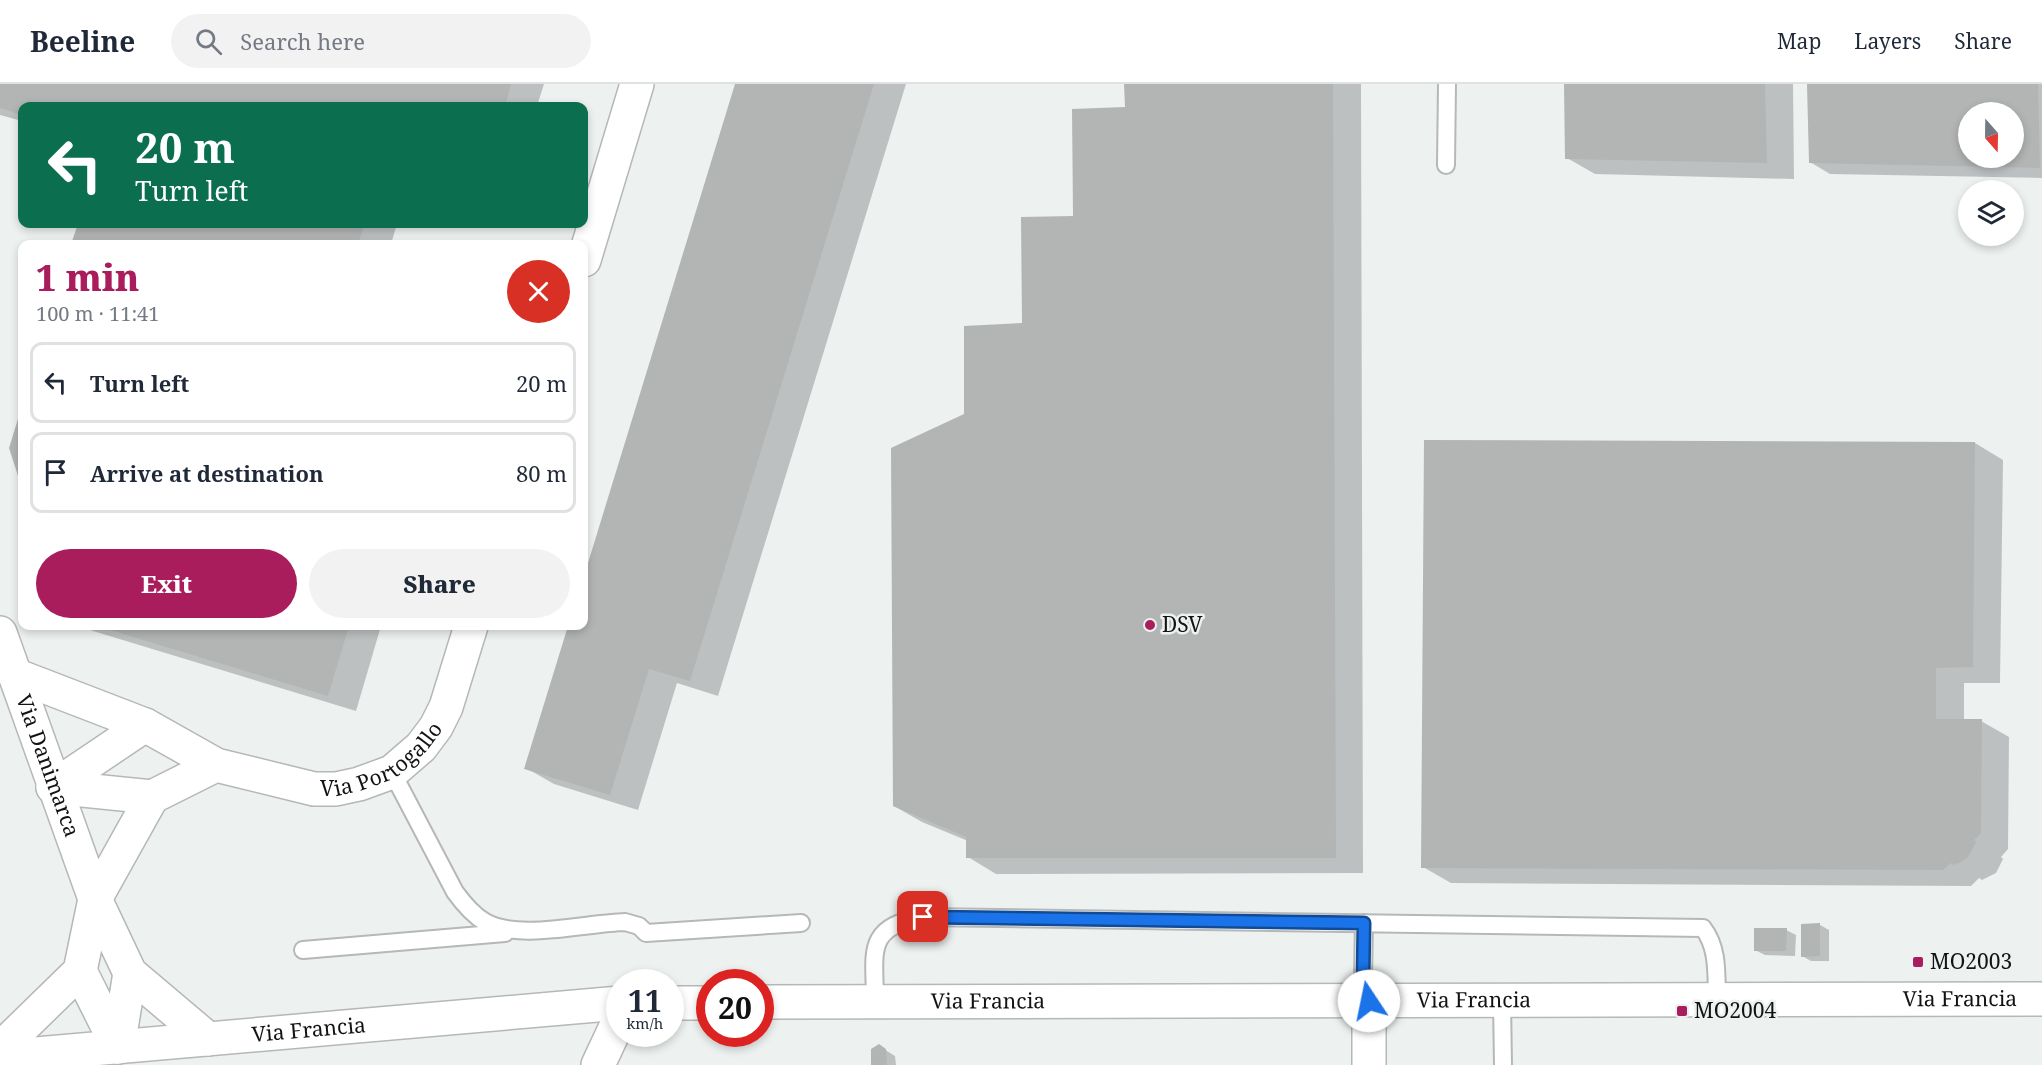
<!DOCTYPE html>
<meta charset="utf-8">
<style>
:root{--surface:#fff;--page:#f2f2f3;--text:#1f2937;--muted:#747a83;--line:#e0e1e3;--accent:#aa1d5c}
body{margin:0;font-family:"Noto Serif",serif;background:var(--page);color:var(--text);height:100vh;display:flex;flex-direction:column;font-size:22px;white-space:nowrap}
*{box-sizing:border-box;margin:0}
p{font-size:20px;color:var(--muted)}
.icon{flex:none;width:33px;height:33px;fill:none;stroke:currentColor;stroke-width:2;stroke-linecap:round;stroke-linejoin:round}
.map{position:relative;flex:1;overflow:hidden}
.panel{position:absolute;left:18px;top:156px;width:570px;height:390px;display:flex;flex-direction:column;background:var(--surface);border-radius:12px;box-shadow:0 3px 9px #0003}
.panel>*{flex:none}
.banner{position:absolute;left:18px;top:18px;width:570px;height:126px;border-radius:12px;box-shadow:0 3px 9px #0003;background:#0b6e4f;color:#fff;overflow:hidden}
.needle{width:39px;rotate:160deg}
.tools{position:absolute;left:1958px;top:18px;display:grid;gap:12px}
.tools a{display:grid;place-items:center;width:66px;height:66px;border-radius:50%;background:var(--surface);box-shadow:0 3px 9px #0003;font-size:30px}
.speed{position:absolute;left:606px;top:885px;display:flex;gap:12px;font-size:30px;font-weight:700;text-align:center}
.speed>*{display:grid;place-content:center;width:78px;height:78px;border-radius:50%;background:var(--surface);box-shadow:0 3px 9px #0003;line-height:1}
.speed small{font-size:15px;font-weight:400}
.speed .limit{border:9px solid #d22;background:#fff;color:#111}
.pin{position:absolute;display:grid;place-items:center;width:51px;height:51px;color:#fff;margin:-26px;border-radius:12px;box-shadow:0 3px 9px #0006}
.me{position:absolute;width:66px;margin:-33px;rotate:349deg;stroke-linejoin:round;filter:drop-shadow(0 0 4px #0008)}
.turn{display:flex;align-items:center;gap:21px;height:126px;padding:0 18px;font-size:27px}
.turn .icon{width:78px;height:78px;stroke-width:2.5}
.turn b{display:block;font-size:42px;line-height:51px}
.round{display:grid;place-items:center;flex:none;width:63px;height:63px;border-radius:32px;background:var(--page)}
.headline{display:flex;align-items:center;justify-content:space-between;height:102px;padding:0 18px}
h1{font-size:36px;font-weight:800;line-height:45px;color:var(--accent)}
.action{display:flex;gap:12px;margin-top:auto;padding:12px 18px}
.action a{flex:1;height:69px;border-radius:36px;background:var(--accent);color:#fff;font-size:24px;font-weight:800;line-height:69px;text-align:center}
.action a+a{background:var(--page);color:var(--text)}
ul{padding:0;list-style:none}
li{display:flex;align-items:center;gap:18px;height:81px;margin:0 12px 9px;padding:0 6px;border:3px solid var(--line);border-radius:12px}
li div{flex:1}
li b{display:block;font-size:22px}
li em{font-style:normal}
header{display:flex;align-items:center;gap:36px;box-sizing:border-box;height:84px;padding:0 30px;background:var(--surface);border-bottom:2px solid var(--line)}
header strong{font-size:28px}
nav{display:flex;gap:33px;margin-inline-start:auto;font-size:21px}
.search{width:420px;height:54px;background:var(--page);display:flex;align-items:center;gap:15px;box-sizing:border-box;padding:0 21px;border-radius:33px;color:var(--muted);font-size:22px}
.map>svg:first-child{display:block}
</style>
<header>
<strong>Beeline</strong>
<div class="search"><svg class="icon" aria-label="search" viewBox="0 0 24 24"><circle cx="10" cy="10" r="6"/><path d="M15 15l6 6"/></svg>Search here</div>
<nav><a>Map</a><a>Layers</a><a>Share</a></nav>
</header>
<div class="map">
<svg width="2042" height="981" viewBox="0 0 2042 981">
<rect width="100%" height="100%" fill="#edf1f0"/>
<!-- shadow -->
<g fill="#0003" fill-rule="evenodd">
<polygon points="0,0 544,0 537,22 22,22 22,37 0,31"/>
<polygon points="737,0 906,0 718,612 677,599 638,726 554,700 526,684 570,542 584,542 584,497"/>
<polygon points="1126,0 1361,0 1363,789 996,790 968,773 968,757 922,738 894,722 966,331 1024,240 1127,25"/>
<polygon points="1565,0 1793,0 1794,95 1595,90 1567,74"/>
<path d="M1809,0H2042V94L1830,90L1810,78ZM1968,28H2013V74H1968Z"/>
<polygon points="79,140 397,140 391,160 73,160"/>
<polygon points="22,325 22,400 11,364"/>
<polygon points="1975,359 2003,376 2000,599 1964,599 1964,636 1981,637 2009,653 2008,765 2001,773 2003,775 1996,789 1982,796 1979,794 1971,802 1451,799 1423,783"/>
<polygon points="83,542 381,542 356,627 93,547"/>
<polygon points="1820,841 1829,846 1829,877 1811,877 1802,872"/>
<polygon points="1786,846 1796,851 1795,872 1765,871 1755,866"/>
<polygon points="879,962 895,972 896,981 873,981"/>
</g>
<!-- building -->
<g fill="#b2b5b4" fill-rule="evenodd">
<polygon points="0,0 511,0 505,22 22,22 22,31 0,24"/>
<polygon points="735,0 874,0 690,597 649,585 610,711 524,685 568,542 584,542 584,492"/>
<polygon points="1124,0 1333,0 1336,774 966,774 966,753 893,722 891,364 964,330 964,242 1022,239 1021,133 1073,132 1072,25 1125,23"/>
<polygon points="1564,0 1765,0 1767,79 1565,75"/>
<path d="M1807,0H2038L2040,84L1809,79ZM1968,28H2013V74H1968Z"/>
<polygon points="78,140 365,140 358,160 71,160"/>
<polygon points="22,322 22,404 9,364"/>
<polygon points="1424,356 1975,358 1973,583 1936,584 1936,635 1982,635 1981,749 1974,756 1976,758 1968,773 1961,778 1953,781 1951,779 1943,786 1421,784"/>
<polygon points="97,542 349,542 328,612"/>
<polygon points="1820,839 1820,872 1801,873 1801,840"/>
<polygon points="1754,844 1787,844 1786,867 1754,867"/>
<polygon points="879,960 886,965 887,981 871,981 871,965"/>
</g>
<g fill="none" stroke-linecap="round" stroke-linejoin="round">
<!-- service casing -->
<g stroke="#b5b8b7" stroke-width="20">
<g id="service">
<polyline points="1446,81 1447,0"/>
<path d="M392,688L455,808C463,819 473,831 485,838C518,857 586,839 625,838L639,842L646,849L801,839"/>
<polyline points="1364,839 1363,895 1369,917"/>
<polyline points="303,866 505,849"/>
<polyline points="1502,917 1503,981"/>
<path d="M875,918C875,869 864,843 923,833L1703,844C1719,865 1716,891 1717,916"/>
</g>
</g>
<!-- minor casing -->
<g stroke="#b5b8b7" stroke-width="36">
<g id="minor">
<polyline points="584,176 637,0"/>
<path id="s1" d="M0,549L95,815L130,889L208,955"/>
<path id="s2" d="M15,591L145,641L216,681L314,705H336L359,700L392,688L421,663L436,643L446,623L471,542"/>
<polyline points="53,703 145,641"/>
<polyline points="53,703 152,713"/>
<polyline points="80,887 118,963"/>
<path id="s3" d="M760,918L2042,915"/>
<polyline points="670,919 710,919"/>
<polyline points="118,963 130,889"/>
<polyline points="0,965 80,887 95,815 152,713 216,681"/>
<path id="s4" d="M0,973L620,919"/>
<polyline points="598,981 620,934"/>
<polyline points="1369,981 1369,917"/>
</g>
</g>
<!-- service -->
<use href="#service" stroke="#fff" stroke-width="16"/>
<!-- minor -->
<use href="#minor" stroke="#fff" stroke-width="33"/>
</g>
<g fill="none" stroke-linecap="round" stroke-linejoin="round">
<!-- route casing -->
<g stroke="#114b97" stroke-width="15">
<polyline id="route" points="923,833 1364,839 1363,895 1369,917"/>
</g>
<!-- route -->
<use href="#route" stroke="#1a73e8" stroke-width="10"/>
</g>
<!-- markers -->
<g fill="#aa1d5c" stroke="#edf1f0" stroke-width="2">
<circle cx="1150" cy="541" r="6"/>
<rect x="1912" y="872" width="12" height="12" rx="3"/>
<rect x="1676" y="921" width="12" height="12" rx="3"/>
</g>
<g text-anchor="middle" stroke-width="5" stroke-linejoin="round" paint-order="stroke">
<!-- poi labels -->
<g font-size="21" fill="#121413" stroke="#edf1f0" text-anchor="start">
<text x="1162" y="548">DSV</text>
<text x="1930" y="885">MO2003</text>
<text x="1694" y="934">MO2004</text>
</g>
<!-- street labels -->
<g font-size="21" fill="#121413" stroke="#edf1f0">
<text dy="7" stroke="none"><textPath href="#s2" startOffset="398">Via Portogallo</textPath></text>
<text dy="7" stroke="none"><textPath href="#s1" startOffset="141">Via Danimarca</textPath></text>
<text dy="7" stroke="none"><textPath href="#s3" startOffset="1200">Via Francia</textPath></text>
<text dy="7" stroke="none"><textPath href="#s3" startOffset="714">Via Francia</textPath></text>
<text dy="7" stroke="none"><textPath href="#s3" startOffset="228">Via Francia</textPath></text>
<text dy="7" stroke="none"><textPath href="#s4" startOffset="310">Via Francia</textPath></text>
</g>
</g>
</svg>
<div class="tools">
<a><svg class="needle" viewBox="-14 -14 28 28"><path d="M0-13l5 13h-10z" fill="#e53935"/><path d="M0 13l5-13h-10z" fill="#747a83"/></svg></a>
<a><svg class="icon" aria-label="layers" viewBox="0 0 24 24"><path d="M12 4l9 5-9 5-9-5zM3 14l9 5 9-5"/></svg></a>
</div>
<div class="speed"><div>11<small>km/h</small></div><div class="limit">20</div></div>
<div class="pin" style="left:923px;top:833px;background:#d93025"><svg class="icon" aria-label="arrive" viewBox="0 0 24 24"><path d="M6 21V4h12l-3 4 3 4H6"/></svg></div>
<svg class="me" style="left:1369px;top:917px" viewBox="-20 -20 40 40"><circle r="19" fill="#fff"/><path d="M0-13L10 11 0 6-10 11z" fill="#1a73e8"/></svg>
<div class="banner">
<div class="turn"><svg class="icon" aria-label="left" viewBox="0 0 24 24"><path d="M17 20v-9H6M10 6l-5 5 5 5"/></svg><div><b>20 m</b>Turn left</div></div>
</div>
<section class="panel">
<div class="headline"><div><h1>1 min</h1><p>100 m · 11:41</p></div><a class="round" style="background:#d93025;color:#fff"><svg class="icon" aria-label="close" viewBox="0 0 24 24"><path d="M6 6l12 12M18 6L6 18"/></svg></a></div>
<ul>
<li><svg class="icon" aria-label="left" viewBox="0 0 24 24"><path d="M17 20v-9H6M10 6l-5 5 5 5"/></svg><div><b>Turn left</b></div><em>20 m</em></li>
<li><svg class="icon" aria-label="arrive" viewBox="0 0 24 24"><path d="M6 21V4h12l-3 4 3 4H6"/></svg><div><b>Arrive at destination</b></div><em>80 m</em></li>
</ul>
<div class="action"><a>Exit</a><a>Share</a></div>
</section>
</div>
